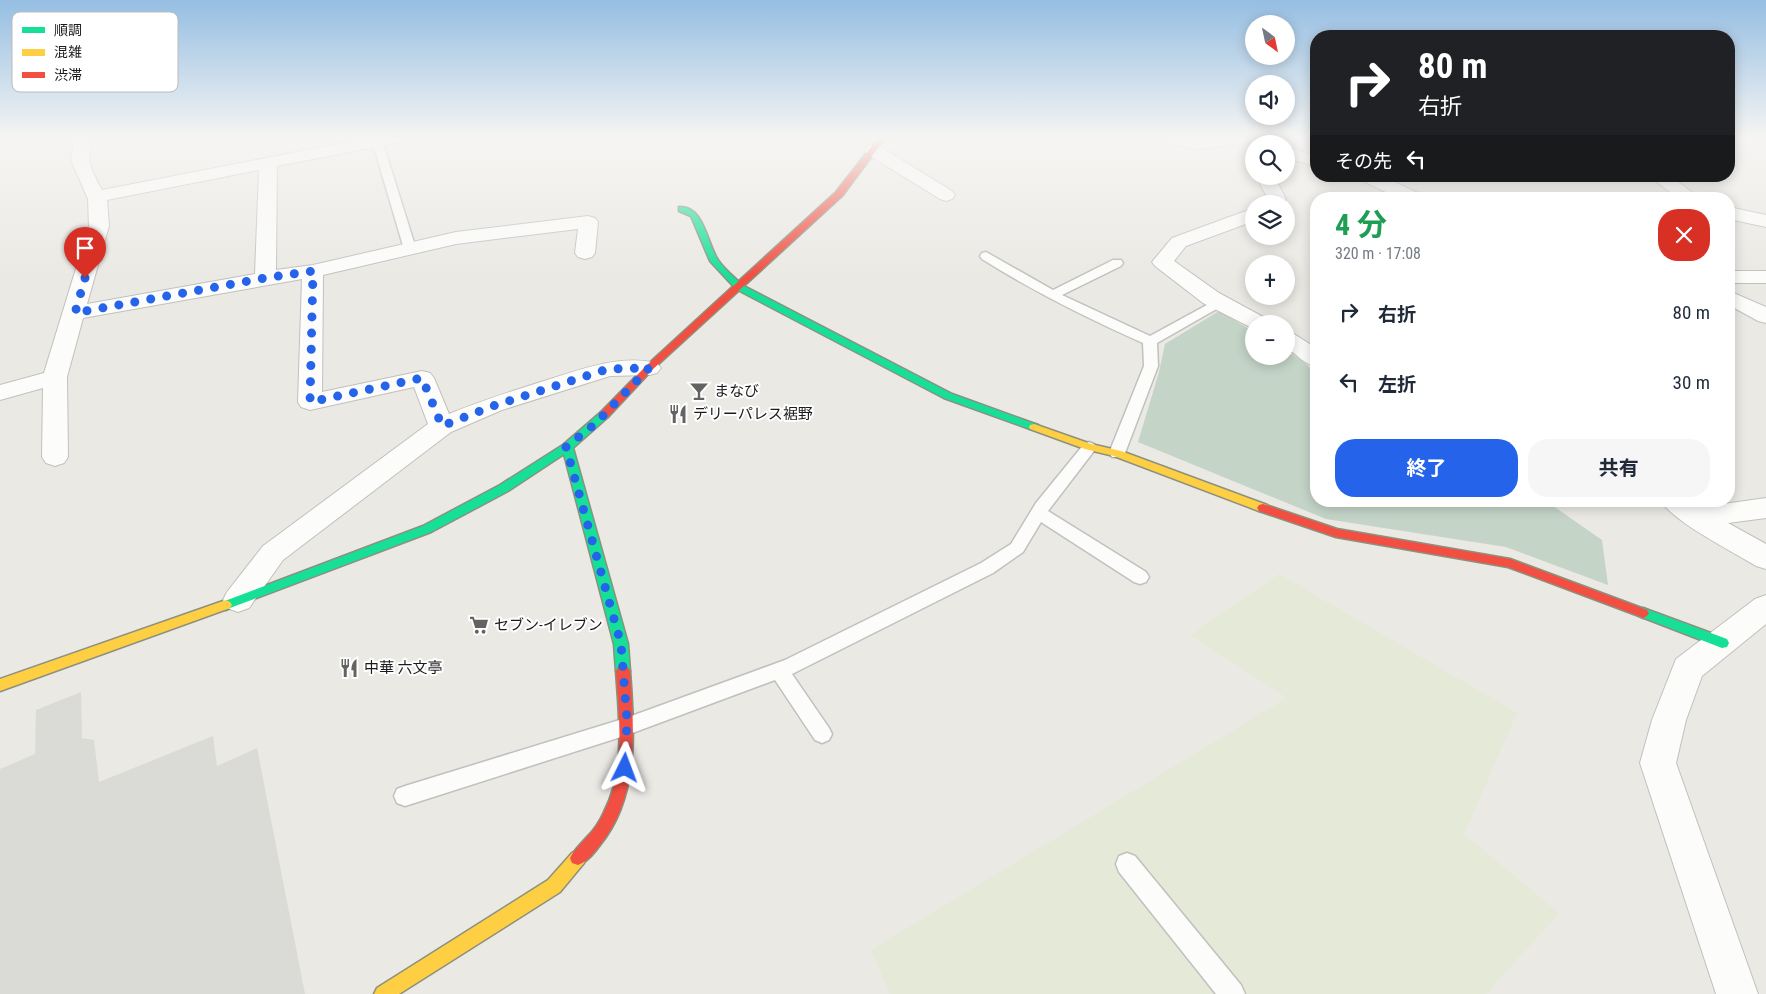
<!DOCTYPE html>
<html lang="ja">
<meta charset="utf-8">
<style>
:root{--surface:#fff;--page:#f6f6f7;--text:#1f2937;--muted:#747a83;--accent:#2563eb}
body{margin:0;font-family:"Roboto Condensed","Noto Sans JP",sans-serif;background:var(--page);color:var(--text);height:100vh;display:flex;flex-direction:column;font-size:19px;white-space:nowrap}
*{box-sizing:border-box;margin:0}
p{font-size:16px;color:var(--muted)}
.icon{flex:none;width:28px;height:28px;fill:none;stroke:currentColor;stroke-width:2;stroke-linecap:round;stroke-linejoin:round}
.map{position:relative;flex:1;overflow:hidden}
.sheet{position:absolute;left:1310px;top:192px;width:425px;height:315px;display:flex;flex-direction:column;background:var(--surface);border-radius:20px;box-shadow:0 2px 12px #0003}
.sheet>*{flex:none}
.banner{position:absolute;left:1310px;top:30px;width:425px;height:152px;border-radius:20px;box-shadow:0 2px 12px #0003;background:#202124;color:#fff;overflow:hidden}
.needle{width:32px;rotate:147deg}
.tools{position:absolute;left:1245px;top:15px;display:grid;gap:10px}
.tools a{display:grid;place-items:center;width:50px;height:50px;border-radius:50%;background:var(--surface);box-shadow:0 2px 12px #0003;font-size:25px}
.pin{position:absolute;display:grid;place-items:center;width:42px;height:42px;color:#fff;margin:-51px -21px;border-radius:50% 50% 50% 0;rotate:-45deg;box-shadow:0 0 5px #0007}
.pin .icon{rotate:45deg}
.me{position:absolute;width:55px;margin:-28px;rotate:3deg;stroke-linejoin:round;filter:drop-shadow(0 0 4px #0008)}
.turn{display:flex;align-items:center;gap:18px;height:105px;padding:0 25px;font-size:22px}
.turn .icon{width:65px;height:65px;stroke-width:2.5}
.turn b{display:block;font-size:35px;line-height:42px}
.then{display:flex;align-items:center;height:48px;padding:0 25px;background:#0003;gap:10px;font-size:19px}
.round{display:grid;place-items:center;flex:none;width:52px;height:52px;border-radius:20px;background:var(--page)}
.summary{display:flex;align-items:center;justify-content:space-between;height:85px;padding:0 25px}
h1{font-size:30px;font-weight:700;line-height:38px;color:#1e9e55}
.action{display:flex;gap:10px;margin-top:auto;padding:10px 25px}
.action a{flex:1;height:58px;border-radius:20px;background:var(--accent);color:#fff;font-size:20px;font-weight:700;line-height:58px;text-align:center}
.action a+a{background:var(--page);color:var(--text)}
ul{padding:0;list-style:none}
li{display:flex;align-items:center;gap:15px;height:70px;padding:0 25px}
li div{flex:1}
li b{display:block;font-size:19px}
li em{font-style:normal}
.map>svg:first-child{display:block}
</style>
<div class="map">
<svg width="1766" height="994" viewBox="0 0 1766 994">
<rect width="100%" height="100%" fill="#eae9e4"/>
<!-- farmland -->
<polygon fill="#e5e9d8" points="1279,574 1517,713 1464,834 1559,913 1486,994 890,994 871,950 1287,698 1191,635"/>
<!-- cemetery -->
<polygon fill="#c4d4c7" points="1219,311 1254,332 1254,356 1286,356 1286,351 1303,361 1316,374 1316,501 1546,501 1602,540 1608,585 1506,547 1326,519 1138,442 1159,372 1165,344"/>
<!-- parking -->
<polygon fill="#dadad7" points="81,692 82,738 94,740 99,782 213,736 217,766 257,748 305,994 0,994 0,769 35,754 36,710"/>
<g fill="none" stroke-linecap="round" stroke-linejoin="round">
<!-- lane casing -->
<g stroke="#c1c0be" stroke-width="3">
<g id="lane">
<polygon points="371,137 381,137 416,249 414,252 406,252 404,249"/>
<path d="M986,252L1053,290L1113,260H1121L1123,263L1121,266L1062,295L1150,336L1216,300H1226L1227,303L1157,343L1158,366L1125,453L1122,457H1112L1109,453L1144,366L1143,343C1087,318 1033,291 982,259L980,256L982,253Z"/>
<polygon points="1089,442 1094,444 1097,447 1048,511 1146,572 1149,577 1146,582 1140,584 1134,582 1041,522 1023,552 993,573 792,674 829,728 832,734 829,740 822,743 815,740 775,680 627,735 405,806 397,803 394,796 397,789 405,786 626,718 785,660 981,563 1011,544 1036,503 1084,444"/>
<polygon points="1127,853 1135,856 1241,985 1245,994 1216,994 1119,872 1116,864 1119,856"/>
</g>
</g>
<!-- street casing -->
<g stroke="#c1c0be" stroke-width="2">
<g id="street">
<path d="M79,137H95C83,156 92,172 102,190L374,137H408L406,141L400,142L277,166L276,270L313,265L456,232L588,216L595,218L598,222L595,253L592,257L585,259L578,257L575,253L578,229L456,244L323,275L322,392L422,371L430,373L434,378L449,414C481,401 512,391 544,381C580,370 619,354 657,363L661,368L657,373L649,375L610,376L502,410L451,432L283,560L249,608L238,612L227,608L223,600L227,592L263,546L428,424L414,387L310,410L301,407L298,402L302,279L83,318L67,377L68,457L64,463L55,466L46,463L42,457L43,388L0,400V385L44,373L89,226L88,199L71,160L74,145ZM259,170L255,274L87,304L109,226L107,200Z"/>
<polygon points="1158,137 1195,139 1271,137 1279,144 1255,142 1195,149 1160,141"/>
<polygon points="873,145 879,146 952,191 955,195 952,199 946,201 940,199 867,154 864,150 867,146"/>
<polygon points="1286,147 1316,156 1316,166 1286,158"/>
<polygon points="1256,176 1274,176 1286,199 1283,204 1264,204 1268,199"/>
<polygon points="1358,176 1382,176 1422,195 1424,199 1400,199 1361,180"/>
<polygon points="1649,176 1670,176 1701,199 1679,199"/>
<polygon points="1729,207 1766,215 1766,227 1729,219"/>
<polygon points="1254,208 1254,221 1186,246 1174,261 1219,293 1267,319 1270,324 1254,324 1254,329 1203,303 1155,266 1152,262 1172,238"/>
<rect x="1729" y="271" width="37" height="12"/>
<polygon points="1729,291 1766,307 1766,323 1758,321 1729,305"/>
<path d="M1286,332L1294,334L1316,348V367C1304,364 1297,354 1286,348Z"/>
<path d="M1766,498V518L1728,523L1766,544V569L1756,566C1732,551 1675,523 1661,501H1695L1702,507Z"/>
<polygon points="1766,595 1766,624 1702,676 1686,720 1676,763 1758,994 1716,994 1640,763 1652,720 1676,659 1755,599"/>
</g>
</g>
<!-- fast casing -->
<g stroke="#8c917e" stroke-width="3">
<g id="fast">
<path d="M679,207C704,205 707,244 718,260C724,269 734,277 742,285L952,394L1038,425L1039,427L1038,429H1030L944,398L736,289L710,261L691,216L679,211Z"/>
<polygon points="604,412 608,413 609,415 608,417 573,448 628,644 630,671 628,675 623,676 618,675 616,671 614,644 564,454 508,491 431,532 230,608 226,610 222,608 220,605 222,602 423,526 500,485 563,445 600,413"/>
<polygon points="1643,608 1727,639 1729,643 1727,647 1722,648 1639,616 1637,613 1639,610"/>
</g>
</g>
<!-- slow casing -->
<g stroke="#8c917e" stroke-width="3">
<g id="slow">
<polygon points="1034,424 1091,444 1121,451 1267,505 1269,508 1267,511 1259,511 1114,456 1085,449 1030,429 1029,427 1030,425"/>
<polygon points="226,600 230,602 232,605 230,608 0,691 0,679"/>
<polygon points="578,851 584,853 586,858 584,863 560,892 399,994 374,994 377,988 548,880 572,853"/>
</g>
</g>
<!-- jam casing -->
<g stroke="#8c917e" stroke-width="3">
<g id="jam">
<polygon points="879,137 886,137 842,196 652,370 608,417 600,417 599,415 600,413 646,366 836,192"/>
<polygon points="1263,504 1337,529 1510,559 1647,610 1649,613 1647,616 1643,618 1639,616 1508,567 1336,537 1259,511 1257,508 1259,505"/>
<path d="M623,666L628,667L630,671C634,729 640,796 600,845C594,853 587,862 578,865L572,863L570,858C574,850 581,844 587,837C594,830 600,821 604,812C626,769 619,716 616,671L618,667Z"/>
</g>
</g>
<!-- lane -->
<use href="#lane" fill="#fcfcfb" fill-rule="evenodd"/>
<!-- street -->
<use href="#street" fill="#fcfcfb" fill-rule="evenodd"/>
<!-- fast -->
<use href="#fast" fill="#16e098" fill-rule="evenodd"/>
<!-- slow -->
<use href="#slow" fill="#ffcf43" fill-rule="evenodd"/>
<!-- jam -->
<use href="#jam" fill="#f24e42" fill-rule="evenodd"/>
</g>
<!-- sky -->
<linearGradient id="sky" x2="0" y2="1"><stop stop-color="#95bee2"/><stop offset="0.5" stop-color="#f6f5f3"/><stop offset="1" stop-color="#f6f5f3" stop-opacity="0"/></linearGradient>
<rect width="1766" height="276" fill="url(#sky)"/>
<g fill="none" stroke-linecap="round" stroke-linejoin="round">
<!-- route -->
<polyline stroke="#2563eb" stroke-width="9" stroke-dasharray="0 16.2" points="85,278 75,313 265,278 313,271 310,402 422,378 442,426 493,406 608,369 649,368 595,424 566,447 621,644 627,720 625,768"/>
</g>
<!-- icons -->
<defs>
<g id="bar-bare" transform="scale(1.5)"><path d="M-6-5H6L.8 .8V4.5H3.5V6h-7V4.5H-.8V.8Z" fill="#636361" stroke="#fff" stroke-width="2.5" paint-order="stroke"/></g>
<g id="restaurant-bare" transform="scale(1.5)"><path d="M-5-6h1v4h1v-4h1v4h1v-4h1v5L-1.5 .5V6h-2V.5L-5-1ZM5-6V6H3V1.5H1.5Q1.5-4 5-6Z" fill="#636361" stroke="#fff" stroke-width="2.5" paint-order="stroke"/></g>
<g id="supermarket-bare" transform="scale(1.5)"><path d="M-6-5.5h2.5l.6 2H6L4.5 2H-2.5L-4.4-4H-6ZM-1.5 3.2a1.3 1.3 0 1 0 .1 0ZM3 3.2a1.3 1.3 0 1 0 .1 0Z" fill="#636361" stroke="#fff" stroke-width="2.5" paint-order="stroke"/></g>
</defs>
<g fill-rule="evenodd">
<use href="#bar-bare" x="699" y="391"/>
<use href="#restaurant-bare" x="678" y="414"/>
<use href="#supermarket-bare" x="479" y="625"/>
<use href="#restaurant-bare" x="349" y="668"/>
</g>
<g text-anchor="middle" stroke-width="4" stroke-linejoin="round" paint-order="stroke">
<!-- poi labels -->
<g font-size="15" fill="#1b1b1b" stroke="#fff" text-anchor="start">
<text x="714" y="396">まなび</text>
<text x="693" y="419">デリーパレス裾野</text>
<text x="494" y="630">セブン-イレブン</text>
<text x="364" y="673">中華 六文亭</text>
</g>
</g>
<!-- legend -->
<rect x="12" y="12" width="166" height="80" rx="8" fill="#fff" stroke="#bbb" stroke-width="1"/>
<rect x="22" y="27" width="23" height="6" fill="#16e098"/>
<rect x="22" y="49" width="23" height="7" fill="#ffcf43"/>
<rect x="22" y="72" width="23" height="6" fill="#f24e42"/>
<g font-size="14" fill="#1b1b1b">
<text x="54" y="35">順調</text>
<text x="54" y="57">混雑</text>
<text x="54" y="80">渋滞</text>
</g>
</svg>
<div class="tools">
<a><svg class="needle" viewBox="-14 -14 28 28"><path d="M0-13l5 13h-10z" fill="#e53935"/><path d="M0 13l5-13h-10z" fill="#747a83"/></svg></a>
<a><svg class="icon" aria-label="sound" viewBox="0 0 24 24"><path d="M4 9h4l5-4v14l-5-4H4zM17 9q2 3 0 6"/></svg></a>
<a><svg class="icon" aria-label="search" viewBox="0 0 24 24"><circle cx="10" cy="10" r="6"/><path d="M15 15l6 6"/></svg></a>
<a><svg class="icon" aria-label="layers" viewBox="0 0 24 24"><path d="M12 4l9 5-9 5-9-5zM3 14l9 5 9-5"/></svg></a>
<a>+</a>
<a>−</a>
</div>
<div class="pin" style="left:85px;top:278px;background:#d93025"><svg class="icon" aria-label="arrive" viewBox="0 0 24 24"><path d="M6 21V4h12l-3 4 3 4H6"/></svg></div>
<svg class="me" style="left:625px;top:768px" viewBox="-20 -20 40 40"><path d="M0-17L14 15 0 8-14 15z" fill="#2563eb" stroke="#fff" stroke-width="4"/></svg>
<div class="banner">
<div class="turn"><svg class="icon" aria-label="right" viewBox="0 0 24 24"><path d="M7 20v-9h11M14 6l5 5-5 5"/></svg><div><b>80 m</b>右折</div></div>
<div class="then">その先<svg class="icon" aria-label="left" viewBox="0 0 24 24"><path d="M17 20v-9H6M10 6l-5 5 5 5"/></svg></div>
</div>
<section class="sheet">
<div class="summary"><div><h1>4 分</h1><p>320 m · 17:08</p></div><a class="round" style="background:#d93025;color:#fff"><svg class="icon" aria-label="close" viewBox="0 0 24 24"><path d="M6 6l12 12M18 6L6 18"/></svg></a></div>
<ul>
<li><svg class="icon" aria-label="right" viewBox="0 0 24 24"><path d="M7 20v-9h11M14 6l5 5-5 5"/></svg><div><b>右折</b></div><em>80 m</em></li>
<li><svg class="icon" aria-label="left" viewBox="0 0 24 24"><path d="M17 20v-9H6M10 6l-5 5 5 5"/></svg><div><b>左折</b></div><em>30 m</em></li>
</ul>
<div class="action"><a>終了</a><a>共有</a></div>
</section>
</div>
